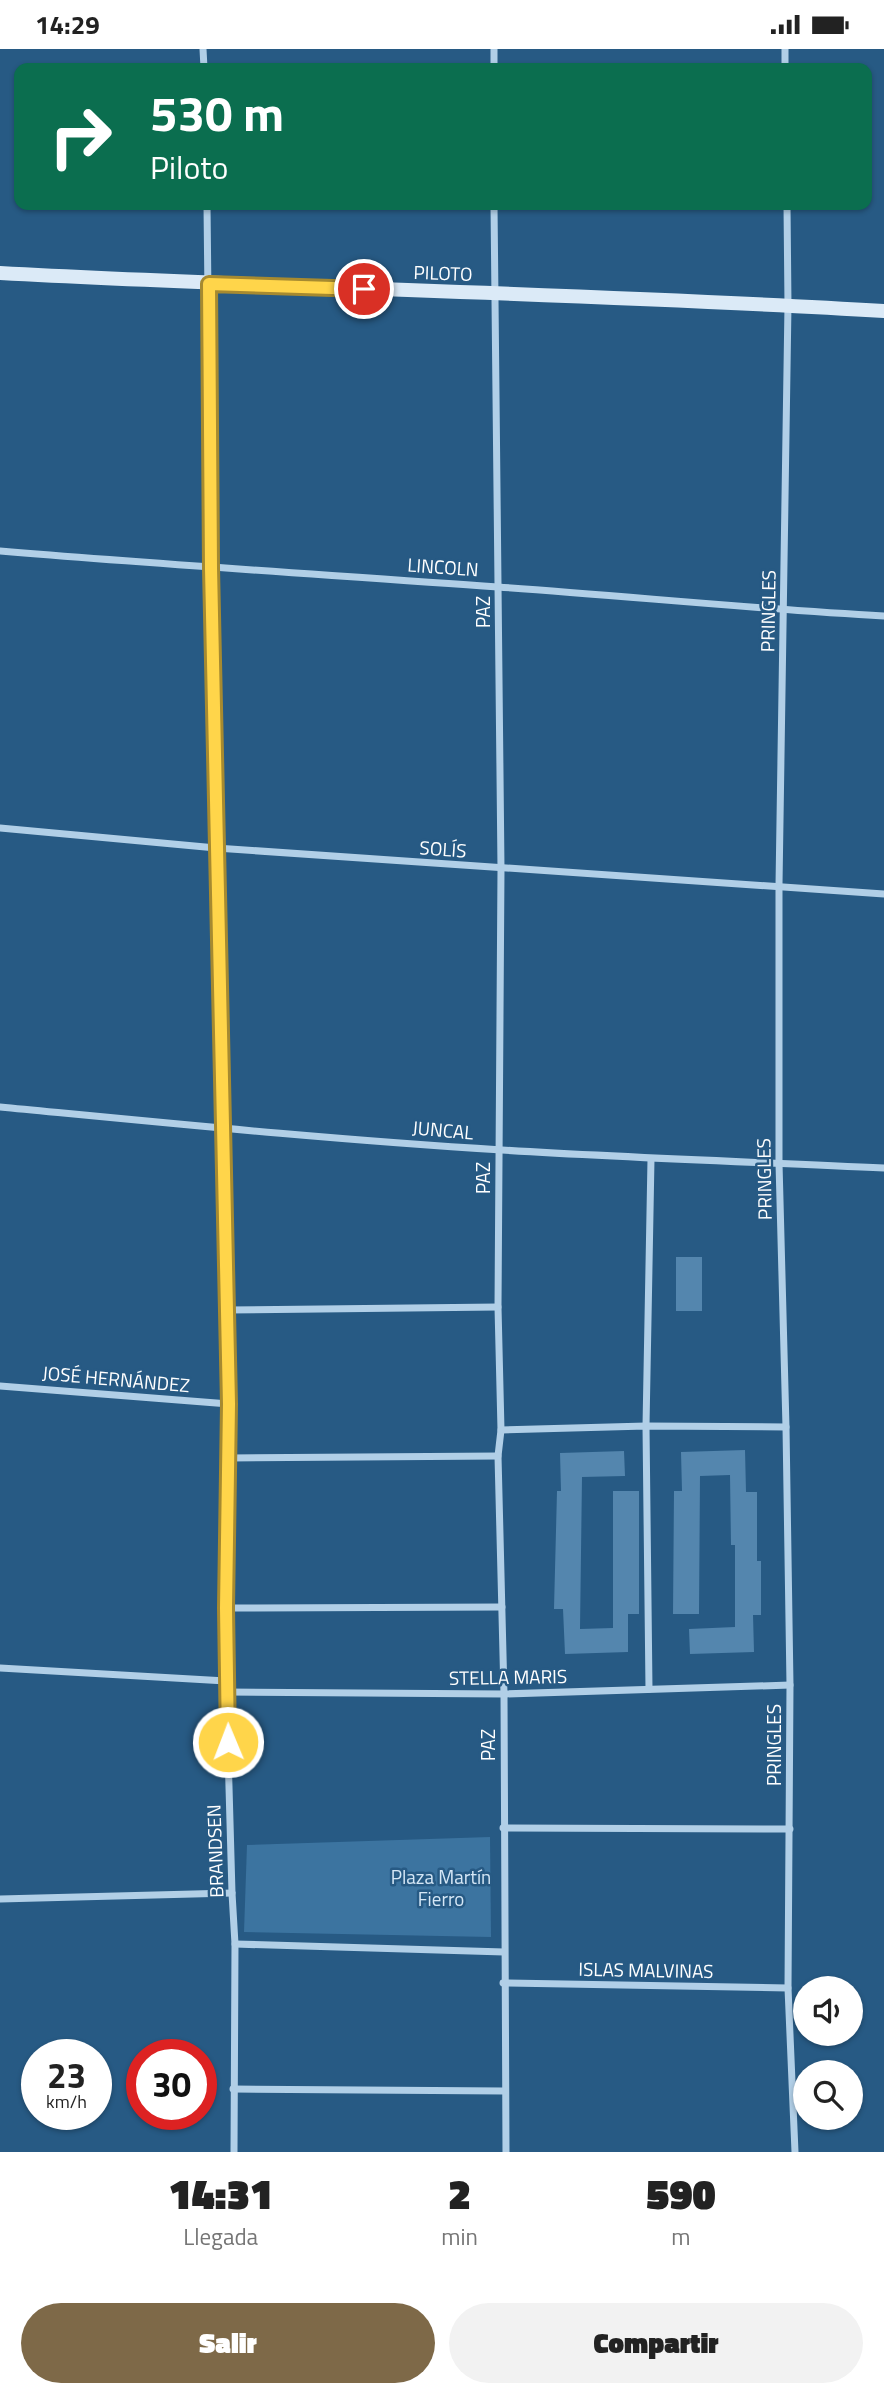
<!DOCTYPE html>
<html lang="es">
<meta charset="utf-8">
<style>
:root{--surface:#fff;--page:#f2f2f2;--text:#222;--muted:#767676;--accent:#7e6948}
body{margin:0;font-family:"Titillium Web",sans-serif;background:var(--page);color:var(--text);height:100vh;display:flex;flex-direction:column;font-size:26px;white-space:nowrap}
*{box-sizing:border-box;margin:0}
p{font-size:23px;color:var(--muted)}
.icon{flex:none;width:38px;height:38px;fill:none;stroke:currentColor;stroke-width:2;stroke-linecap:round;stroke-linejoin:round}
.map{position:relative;height:2103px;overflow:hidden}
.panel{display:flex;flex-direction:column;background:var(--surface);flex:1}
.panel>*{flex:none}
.hud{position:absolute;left:14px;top:14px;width:858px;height:147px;border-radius:14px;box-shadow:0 2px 5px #0004;background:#0b6e4f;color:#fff;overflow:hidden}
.fabs{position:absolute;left:793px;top:1927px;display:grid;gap:14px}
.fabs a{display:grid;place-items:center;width:70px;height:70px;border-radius:50%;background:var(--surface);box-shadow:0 2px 5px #0004;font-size:35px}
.speed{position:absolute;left:21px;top:1990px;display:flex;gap:14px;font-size:35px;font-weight:700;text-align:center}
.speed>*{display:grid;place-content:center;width:91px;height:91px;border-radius:50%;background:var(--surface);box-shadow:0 2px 5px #0004;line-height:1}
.speed small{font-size:18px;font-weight:400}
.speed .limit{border:10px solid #d22;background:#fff;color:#111}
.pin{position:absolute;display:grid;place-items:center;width:60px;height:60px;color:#fff;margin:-30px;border:4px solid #fff;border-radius:50%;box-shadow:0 2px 7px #0007}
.me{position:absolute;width:77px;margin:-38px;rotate:359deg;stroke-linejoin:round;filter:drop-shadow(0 0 5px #0008)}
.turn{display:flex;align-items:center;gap:24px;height:147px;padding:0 21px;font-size:32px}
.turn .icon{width:91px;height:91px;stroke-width:2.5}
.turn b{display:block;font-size:49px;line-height:60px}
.eta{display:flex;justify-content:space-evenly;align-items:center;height:119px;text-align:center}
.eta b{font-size:42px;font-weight:800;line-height:49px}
.button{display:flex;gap:14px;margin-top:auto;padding:14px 21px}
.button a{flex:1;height:80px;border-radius:42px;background:var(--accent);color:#fff;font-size:28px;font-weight:800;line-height:80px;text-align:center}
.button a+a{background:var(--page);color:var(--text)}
.status{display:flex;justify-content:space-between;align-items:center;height:49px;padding:0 35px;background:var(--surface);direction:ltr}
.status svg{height:19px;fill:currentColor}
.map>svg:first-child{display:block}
</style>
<div class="status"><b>14:29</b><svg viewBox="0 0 49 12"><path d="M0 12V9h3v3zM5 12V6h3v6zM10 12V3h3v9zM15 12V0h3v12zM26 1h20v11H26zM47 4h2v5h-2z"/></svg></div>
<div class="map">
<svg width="884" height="2103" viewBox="0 0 884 2103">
<rect width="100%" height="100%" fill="#275a84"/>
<!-- green -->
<polygon fill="#3c74a0" points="490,1788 491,1888 244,1883 247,1796"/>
<!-- building -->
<g fill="#5486ae">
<rect x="676" y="1208" width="26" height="54"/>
<polygon points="745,1401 746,1443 757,1443 757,1512 761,1512 761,1566 753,1566 754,1603 690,1605 689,1580 735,1578 735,1496 731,1496 730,1426 700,1427 699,1565 673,1565 674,1442 682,1442 681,1403"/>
<polygon points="624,1402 625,1427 582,1428 580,1580 613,1579 613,1442 639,1442 639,1565 628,1565 628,1603 565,1605 563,1560 554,1560 557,1442 561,1442 560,1404"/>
</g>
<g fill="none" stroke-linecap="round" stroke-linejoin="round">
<!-- minor -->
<g stroke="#b1cfe7" stroke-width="7">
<polyline points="203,0 204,19"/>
<polyline points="785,0 785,19"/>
<polyline points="494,19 494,0"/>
<polyline points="207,156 211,519 225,1080 229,1355 226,1632 232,1844 235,1895 234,2103"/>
<polyline points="494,156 501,820 498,1258 501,1381 498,1407 504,1645 506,2103"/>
<polyline points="787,156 788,256 779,836 779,1114 786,1378 790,1636 788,1939 795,2103"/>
<path d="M0,502C166,516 332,526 498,538C627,547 755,560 884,567"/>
<polyline points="0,779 216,799 884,845"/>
<path d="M0,1058C167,1074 335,1091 502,1101C629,1109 757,1113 884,1119"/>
<polyline points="227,1261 498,1258"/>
<polyline points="0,1337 229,1355"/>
<polyline points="501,1381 646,1377 786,1378"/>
<polyline points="229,1409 498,1407"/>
<polyline points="226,1559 502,1558"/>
<polyline points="0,1619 226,1632"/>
<polyline points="649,1640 646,1377 651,1110"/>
<polyline points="226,1643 504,1645 790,1636"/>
<polyline points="503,1779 790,1780"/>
<polyline points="0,1850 232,1844"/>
<polyline points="235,1895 504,1903"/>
<polyline points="503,1934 788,1939"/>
<polyline points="233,2040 504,2042"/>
</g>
<!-- secondary -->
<path stroke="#dbeaf7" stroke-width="14" d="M0,224C295,240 590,244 884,262"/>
</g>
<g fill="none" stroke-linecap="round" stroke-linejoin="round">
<!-- route casing -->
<g stroke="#a68a30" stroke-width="18">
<polyline id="route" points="228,1693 226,1559 229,1355 211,519 209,235 364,240"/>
</g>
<!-- route -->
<use href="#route" stroke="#ffd54a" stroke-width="12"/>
</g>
<g text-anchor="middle" stroke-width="5" stroke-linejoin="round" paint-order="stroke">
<!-- street labels -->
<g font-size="19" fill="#fff" stroke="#275a84">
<text transform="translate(443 224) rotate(2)" y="7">PILOTO</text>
<text transform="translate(443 518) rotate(4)" y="7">LINCOLN</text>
<text transform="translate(768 562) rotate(-89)" y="7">PRINGLES</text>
<text transform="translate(483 563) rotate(-90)" y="7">PAZ</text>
<text transform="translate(443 800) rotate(4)" y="7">SOLÍS</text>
<text transform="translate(443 1081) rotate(5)" y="7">JUNCAL</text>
<text transform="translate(483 1129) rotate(-90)" y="7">PAZ</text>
<text transform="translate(764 1130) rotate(-91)" y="7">PRINGLES</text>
<text transform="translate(116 1330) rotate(5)" y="7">JOSÉ HERNÁNDEZ</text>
<text transform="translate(508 1628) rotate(-1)" y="7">STELLA MARIS</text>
<text transform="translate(488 1696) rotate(-90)" y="7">PAZ</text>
<text transform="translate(774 1696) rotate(-90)" y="7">PRINGLES</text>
<text transform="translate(215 1802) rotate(-92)" y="7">BRANDSEN</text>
<text transform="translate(646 1921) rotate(1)" y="7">ISLAS MALVINAS</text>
</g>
<!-- park labels -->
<g font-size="19" fill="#d5e7f6" stroke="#275a84">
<text x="441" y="1835">Plaza Martín<tspan x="441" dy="22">Fierro</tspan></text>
</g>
</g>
</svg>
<div class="fabs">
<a><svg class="icon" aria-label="sound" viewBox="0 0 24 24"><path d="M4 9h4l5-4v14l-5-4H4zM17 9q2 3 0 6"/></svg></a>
<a><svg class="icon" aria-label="search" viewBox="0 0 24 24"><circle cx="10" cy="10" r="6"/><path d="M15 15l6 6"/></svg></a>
</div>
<div class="speed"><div>23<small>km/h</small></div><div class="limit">30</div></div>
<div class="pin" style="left:364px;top:240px;background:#d93025"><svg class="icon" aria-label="arrive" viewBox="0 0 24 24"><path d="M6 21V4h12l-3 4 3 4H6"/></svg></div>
<svg class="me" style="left:228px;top:1693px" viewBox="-20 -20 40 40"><circle r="17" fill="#ffd54a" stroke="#fff" stroke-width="3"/><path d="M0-11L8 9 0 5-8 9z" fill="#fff"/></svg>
<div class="hud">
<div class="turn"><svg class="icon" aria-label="right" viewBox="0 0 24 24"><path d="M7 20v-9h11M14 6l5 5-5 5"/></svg><div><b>530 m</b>Piloto</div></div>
</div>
</div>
<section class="panel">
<div class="eta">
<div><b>14:31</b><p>Llegada</p></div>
<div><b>2</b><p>min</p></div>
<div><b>590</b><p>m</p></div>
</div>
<div class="button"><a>Salir</a><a>Compartir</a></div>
</section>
